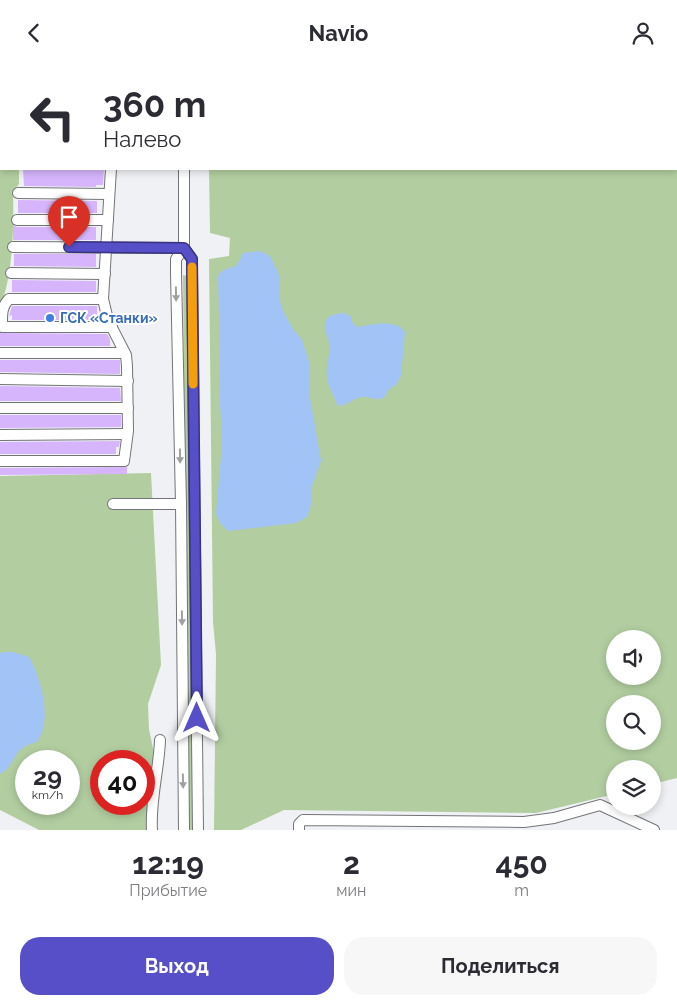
<!DOCTYPE html>
<html lang="ru">
<meta charset="utf-8">
<style>
:root{--surface:#fff;--page:#f7f7f7;--text:#2b2b33;--muted:#7c7c81;--accent:#564fc7}
body{margin:0;font-family:Raleway,sans-serif;background:var(--page);color:var(--text);height:100vh;display:flex;flex-direction:column;font-size:19px;white-space:nowrap}
*{box-sizing:border-box;margin:0}
p{font-size:16px;color:var(--muted)}
.icon{flex:none;width:28px;height:28px;fill:none;stroke:currentColor;stroke-width:2;stroke-linecap:round;stroke-linejoin:round}
.map{position:relative;height:765px;overflow:hidden}
.sheet{display:flex;flex-direction:column;background:var(--surface);flex:1}
.sheet>*{flex:none}
.hud{position:absolute;left:0px;top:0px;width:678px;height:105px;box-shadow:0 2px 8px #0003;background:#fff;color:var(--text);overflow:hidden}
.tools{position:absolute;left:606px;top:565px;display:grid;gap:10px}
.tools a{display:grid;place-items:center;width:55px;height:55px;border-radius:50%;background:var(--surface);box-shadow:0 2px 8px #0003;font-size:25px}
.speed{position:absolute;left:15px;top:685px;display:flex;gap:10px;font-size:25px;font-weight:700;text-align:center}
.speed>*{display:grid;place-content:center;width:65px;height:65px;border-radius:50%;background:var(--surface);box-shadow:0 2px 8px #0003;line-height:1}
.speed small{font-size:12px;font-weight:400}
.speed .limit{border:8px solid #d22;background:#fff;color:#111}
.pin{position:absolute;display:grid;place-items:center;width:42px;height:42px;color:#fff;margin:-51px -21px;border-radius:50% 50% 50% 0;rotate:-45deg;box-shadow:0 0 5px #0007}
.pin .icon{rotate:45deg}
.me{position:absolute;width:55px;margin:-28px;rotate:0deg;stroke-linejoin:round;filter:drop-shadow(0 0 4px #0008)}
.turn{display:flex;align-items:center;gap:18px;height:105px;padding:0 20px;font-size:22px}
.turn .icon{width:65px;height:65px;stroke-width:2.5}
.turn b{display:block;font-size:35px;line-height:42px}
.eta{display:flex;justify-content:space-evenly;align-items:center;height:85px;text-align:center}
.eta b{font-size:30px;font-weight:700;line-height:35px}
.action{display:flex;gap:10px;margin-top:auto;padding:10px 20px}
.action a{flex:1;height:58px;border-radius:20px;background:var(--accent);color:#fff;font-size:20px;font-weight:700;line-height:58px;text-align:center}
.action a+a{background:var(--page);color:var(--text)}
header{display:flex;justify-content:space-between;align-items:center;height:65px;padding:0 20px;background:var(--surface);font-size:22px;font-weight:700}
.map>svg:first-child{display:block}
</style>
<header><svg class="icon" aria-label="back" viewBox="0 0 24 24"><path d="M15 5l-7 7 7 7"/></svg>Navio<svg class="icon" aria-label="person" viewBox="0 0 24 24"><circle cx="12" cy="8" r="4"/><path d="M4 21q1-7 8-7t8 7"/></svg></header>
<div class="map">
<svg width="677" height="765" viewBox="0 0 677 765">
<rect width="100%" height="100%" fill="#f0f1f5"/>
<!-- green -->
<g fill="#b2cea0" fill-rule="evenodd">
<path d="M0,0H126L1,1V104H19V119L13,127C14,160 13,211 0,242Z"/>
<path d="M206,0H677V713L653,719L652,704H615V729L536,748L284,745L241,765H214L216,589L213,557L209,194L229,191L230,173L210,168L209,104H676V1ZM615,574H652V611H615ZM615,639H652V676H615Z"/>
<polygon points="183,210 187,211 193,765 188,765"/>
<path d="M151,408L161,600L148,639L149,664L156,698L147,765H39L0,745V411ZM26,696H69V739H26ZM101,696H144V739H101Z"/>
</g>
<!-- water -->
<g fill="#a2c3f6">
<path d="M260,186L270,191L280,212L279,232L282,244L293,264L302,275L309,297V327L321,396L312,421V437L307,452L296,458L228,466L220,458L216,449L222,378L219,317L220,296L218,213C220,203 228,205 237,200L243,188Z"/>
<path d="M344,248L352,252V257L357,262C370,260 396,253 405,267L401,310L396,320L389,324L384,333C373,336 373,332 363,332C355,332 348,340 339,341L337,339C334,331 328,321 327,313C325,301 331,289 329,278C328,271 322,262 326,255C329,250 338,248 344,248Z"/>
<path d="M5,587H13L29,592C41,614 53,654 37,677C10,683 19,698 0,709V588Z"/>
</g>
<!-- building -->
<g fill="#d6b5fc">
<polygon points="23,104 104,104 103,120 96,120 96,122 24,121"/>
<polygon points="18,135 97,136 97,148 18,148"/>
<polygon points="13,160 17,162 96,162 96,175 13,175"/>
<polygon points="14,189 96,189 96,202 14,201"/>
<polygon points="12,215 96,216 96,227 12,227"/>
<polygon points="12,241 97,241 97,255 12,255 12,250 9,251"/>
<polygon points="0,268 107,269 110,274 110,281 0,281"/>
<polygon points="0,295 120,295 120,309 0,307"/>
<polygon points="0,321 120,323 121,336 0,336"/>
<polygon points="0,350 121,350 121,362 0,363"/>
<polygon points="120,376 119,382 116,382 116,389 0,389 0,377"/>
<polygon points="127,402 127,409 0,410 0,403"/>
</g>
<g fill="none" stroke-linecap="round" stroke-linejoin="round">
<!-- minor casing -->
<g stroke="#737478" stroke-width="12">
<g id="minor">
<polyline points="183,0 183,1"/>
<polyline points="184,104 184,183 192,194 192,208 198,765"/>
<polyline points="18,128 109,129"/>
<polyline points="17,155 108,155"/>
<polyline points="13,182 184,183"/>
<polyline points="184,183 176,194 176,208 181,439 184,765"/>
<polyline points="11,208 105,209"/>
<path d="M103,234H9C1,242 2,251 2,262H112"/>
<polyline points="0,288 124,288"/>
<polyline points="0,314 128,316"/>
<polyline points="0,343 128,343"/>
<polyline points="0,370 127,369"/>
<polyline points="0,396 124,396 128,366 127,301 126,290 108,255 103,234 111,104"/>
<polyline points="113,439 181,439"/>
<path d="M152,765C150,735 159,705 160,675"/>
<polyline points="299,765 299,759 303,755 524,757 554,753 600,740 654,765"/>
</g>
</g>
<!-- minor -->
<use href="#minor" stroke="#fff" stroke-width="10"/>
</g>
<!-- one-way arrows -->
<defs><path id="oneway-solid" d="M-6-.8H1V-3.2L6.5 0L1 3.2V.8H-6Z" transform="scale(1.25)"/></defs>
<g fill="#9fa0a0">
<use href="#oneway-solid" transform="translate(176 229) rotate(89)"/>
<use href="#oneway-solid" transform="translate(180 391) rotate(89)"/>
<use href="#oneway-solid" transform="translate(182 553) rotate(89)"/>
<use href="#oneway-solid" transform="translate(183 716) rotate(89)"/>
</g>
<g fill="none" stroke-linecap="round" stroke-linejoin="round">
<!-- route casing -->
<g stroke="#383381" stroke-width="12">
<polyline id="route" points="69,182 184,183 192,194 197,653"/>
</g>
<!-- route -->
<use href="#route" stroke="#564fc7" stroke-width="9"/>
<!-- slow -->
<polyline stroke="#f59e0b" stroke-width="9" points="192,202 193,319"/>
</g>
<!-- markers -->
<circle fill="#3f7fe0" stroke="#fff" stroke-width="2" cx="50" cy="253" r="5"/>
<g text-anchor="middle" stroke-width="4" stroke-linejoin="round" paint-order="stroke">
<!-- shop labels -->
<g font-size="14" font-weight="bold" fill="#366cbe" stroke="#fff" text-anchor="start">
<text x="60" y="258">ГСК «Станки»</text>
</g>
</g>
</svg>
<div class="tools">
<a><svg class="icon" aria-label="sound" viewBox="0 0 24 24"><path d="M4 9h4l5-4v14l-5-4H4zM17 9q2 3 0 6"/></svg></a>
<a><svg class="icon" aria-label="search" viewBox="0 0 24 24"><circle cx="10" cy="10" r="6"/><path d="M15 15l6 6"/></svg></a>
<a><svg class="icon" aria-label="layers" viewBox="0 0 24 24"><path d="M12 4l9 5-9 5-9-5zM3 14l9 5 9-5"/></svg></a>
</div>
<div class="speed"><div>29<small>km/h</small></div><div class="limit">40</div></div>
<div class="pin" style="left:69px;top:182px;background:#d93025"><svg class="icon" aria-label="arrive" viewBox="0 0 24 24"><path d="M6 21V4h12l-3 4 3 4H6"/></svg></div>
<svg class="me" style="left:197px;top:653px" viewBox="-20 -20 40 40"><path d="M0-17L14 15 0 8-14 15z" fill="#564fc7" stroke="#fff" stroke-width="4"/></svg>
<div class="hud">
<div class="turn"><svg class="icon" aria-label="left" viewBox="0 0 24 24"><path d="M17 20v-9H6M10 6l-5 5 5 5"/></svg><div><b>360 m</b>Налево</div></div>
</div>
</div>
<section class="sheet">
<div class="eta">
<div><b>12:19</b><p>Прибытие</p></div>
<div><b>2</b><p>мин</p></div>
<div><b>450</b><p>m</p></div>
</div>
<div class="action"><a>Выход</a><a>Поделиться</a></div>
</section>
